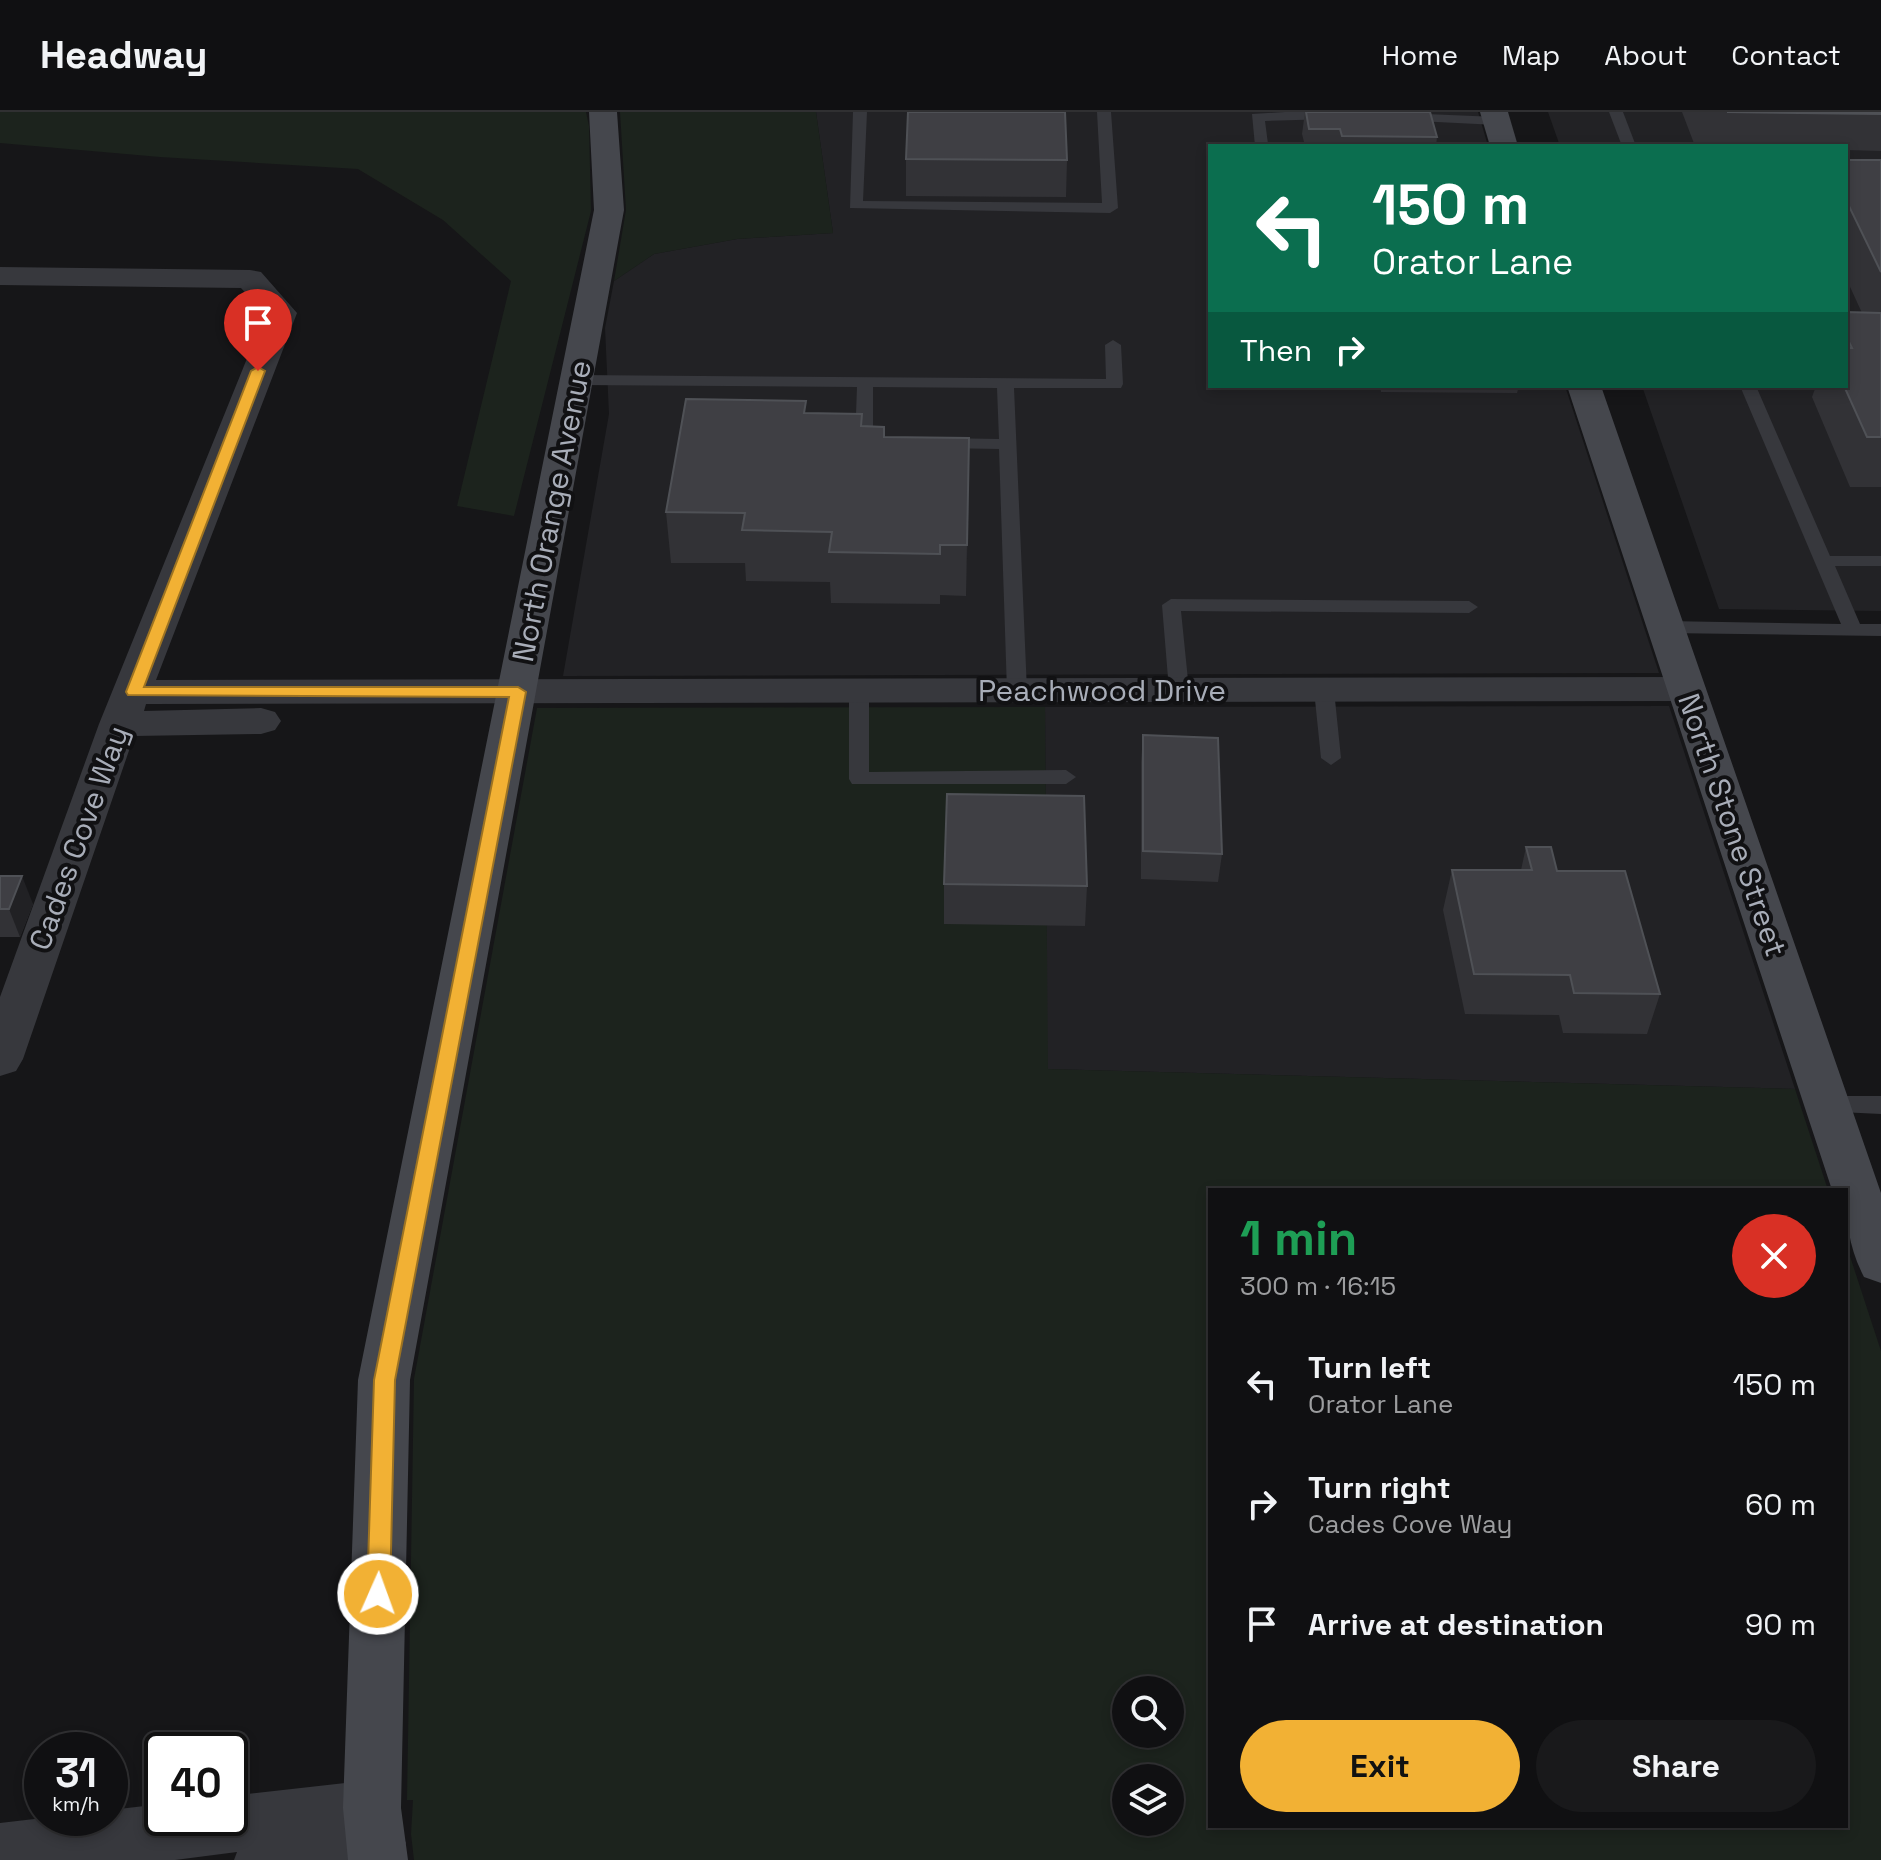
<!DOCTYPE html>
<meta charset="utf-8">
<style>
:root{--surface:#101012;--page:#19191b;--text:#f1f3f6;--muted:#9c9d9f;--line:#303032;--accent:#f2b134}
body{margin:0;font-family:"Space Grotesk",sans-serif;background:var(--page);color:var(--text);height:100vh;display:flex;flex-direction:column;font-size:30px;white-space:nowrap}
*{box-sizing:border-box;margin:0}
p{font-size:26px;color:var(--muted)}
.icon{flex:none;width:44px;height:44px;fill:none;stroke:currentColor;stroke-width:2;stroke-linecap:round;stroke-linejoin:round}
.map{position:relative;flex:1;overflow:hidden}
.details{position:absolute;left:1208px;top:1076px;width:640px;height:640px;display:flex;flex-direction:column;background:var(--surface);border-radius:0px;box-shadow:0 4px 12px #0003,0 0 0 2px var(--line)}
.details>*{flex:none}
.banner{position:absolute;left:1208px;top:32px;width:640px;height:244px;border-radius:0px;box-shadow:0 4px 12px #0003,0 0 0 2px var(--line);background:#0b6e4f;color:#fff;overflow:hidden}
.fabs{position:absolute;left:1112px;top:1564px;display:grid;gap:16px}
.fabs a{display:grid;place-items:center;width:72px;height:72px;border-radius:50%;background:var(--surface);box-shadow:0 4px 12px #0003,0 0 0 2px var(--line);font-size:40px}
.speed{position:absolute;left:24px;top:1620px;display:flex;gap:16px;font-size:40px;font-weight:700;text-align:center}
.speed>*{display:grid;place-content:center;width:104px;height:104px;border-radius:50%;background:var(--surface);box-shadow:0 4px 12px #0003,0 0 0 2px var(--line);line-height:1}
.speed small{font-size:20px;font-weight:400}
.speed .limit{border:4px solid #111;border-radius:12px;background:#fff;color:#111}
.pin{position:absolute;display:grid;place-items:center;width:68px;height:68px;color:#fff;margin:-82px -34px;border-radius:50% 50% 50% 0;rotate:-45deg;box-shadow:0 0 8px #0007}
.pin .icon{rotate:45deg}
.me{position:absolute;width:88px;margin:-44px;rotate:2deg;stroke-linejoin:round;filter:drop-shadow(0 0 6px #0008)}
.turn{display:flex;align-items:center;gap:28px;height:168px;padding:0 32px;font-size:36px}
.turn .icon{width:104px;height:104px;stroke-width:2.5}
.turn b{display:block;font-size:56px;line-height:68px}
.then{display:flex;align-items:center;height:76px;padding:0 32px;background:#0003;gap:16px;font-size:30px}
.round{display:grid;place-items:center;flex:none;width:84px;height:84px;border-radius:42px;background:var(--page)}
.headline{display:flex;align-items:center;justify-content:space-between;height:136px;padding:0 32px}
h1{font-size:48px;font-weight:700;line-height:60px;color:#1e9e55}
.cta{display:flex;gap:16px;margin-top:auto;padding:16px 32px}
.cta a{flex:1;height:92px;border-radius:48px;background:var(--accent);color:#111;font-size:32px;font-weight:700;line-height:92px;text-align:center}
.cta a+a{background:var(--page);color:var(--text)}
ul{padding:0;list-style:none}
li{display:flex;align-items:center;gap:24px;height:120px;padding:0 32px}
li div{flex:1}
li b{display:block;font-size:30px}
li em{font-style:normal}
header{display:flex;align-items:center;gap:48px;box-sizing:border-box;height:112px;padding:0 40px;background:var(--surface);border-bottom:2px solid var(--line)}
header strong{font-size:38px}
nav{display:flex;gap:44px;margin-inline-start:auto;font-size:28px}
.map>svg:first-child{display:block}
</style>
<header>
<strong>Headway</strong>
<nav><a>Home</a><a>Map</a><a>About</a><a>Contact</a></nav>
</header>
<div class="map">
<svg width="1881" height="1748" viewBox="0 0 1881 1748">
<rect width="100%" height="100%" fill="#161618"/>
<!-- built -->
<g fill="#222225">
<polygon points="816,0 1478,0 1488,34 1210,34 1210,274 1565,274 1659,561 563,564 609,302 605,216 614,169 654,142 737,127 833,121"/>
<polygon points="1548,0 1881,0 1881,499 1719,497 1642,274 1846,274 1846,34 1560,34"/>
<polygon points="1669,594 1795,977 1047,957 1045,595"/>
</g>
<!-- green -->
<g fill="#1c231d" fill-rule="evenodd">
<polygon points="0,0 586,0 589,14 591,99 514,404 457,394 511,169 443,108 358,57 160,45 0,31"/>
<polygon points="620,0 816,0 833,121 737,127 654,142 614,169 626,98"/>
<path d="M1045,595L1048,957L1795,977L1828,1078H1210V1714H1846V1132L1881,1239V1748H414L411,1722L413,1688H407L414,1267L537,596ZM1126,1578H1170V1622H1126ZM1126,1666H1170V1710H1126Z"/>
</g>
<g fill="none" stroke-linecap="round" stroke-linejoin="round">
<!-- lane -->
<g fill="#37383d" fill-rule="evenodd">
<polygon points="853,0 867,0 863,89 1102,91 1097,0 1111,0 1118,96 1110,101 850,96"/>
<polygon points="1285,0 1337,0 1339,3 1332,7 1265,9 1268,32 1255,34 1252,2"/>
<polygon points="1609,0 1623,0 1636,34 1622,34"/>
<polygon points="1402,1 1497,5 1504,9 1497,13 1397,8 1397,2"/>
<polygon points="1113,228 1121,233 1123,272 1121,276 1014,276 1027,579 1017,585 1007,579 999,337 942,336 933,331 942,326 999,327 997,276 873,275 873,325 885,330 882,334 864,335 855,330 857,275 577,273 569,268 577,263 1106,267 1105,233"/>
<polygon points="1740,274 1756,274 1830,444 1881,444 1881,454 1835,454 1860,512 1881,512 1881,524 1665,521 1656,515 1665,509 1841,512"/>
<polygon points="1171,487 1469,489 1478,495 1469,501 1181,499 1189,578 1179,584 1169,578 1162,493"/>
<polygon points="1324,572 1334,578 1341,646 1331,653 1321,646 1314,578"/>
<polygon points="859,573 869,579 869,660 1066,658 1076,665 1066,672 852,672 849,667 849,579"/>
<polygon points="1827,984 1881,984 1881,1002 1819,999 1815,993 1819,987"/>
</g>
<!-- street -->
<g fill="#37383d" fill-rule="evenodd">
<polygon points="0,155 250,158 261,160 297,201 156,568 1687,565 1701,568 1706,577 1701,586 1687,589 146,592 144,599 261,596 275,600 281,609 275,618 261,622 134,624 23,947 16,959 0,964 0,885 99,612 265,202 241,176 0,173"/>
<polygon points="372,1668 393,1676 401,1696 395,1710 406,1731 398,1748 234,1748 237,1740 175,1748 0,1748 0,1711 43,1706 110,1706 110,1698 162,1692 162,1706 230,1706 230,1684"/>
</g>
<!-- secondary -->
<g fill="#45474d" fill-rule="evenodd">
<polygon points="589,0 617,0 624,98 410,1268 401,1696 408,1748 348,1748 343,1696 358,1268 594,98"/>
<polygon points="1480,0 1508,0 1518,34 1490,34"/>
<path d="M1567,274H1601L1881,1081V1171L1864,1165C1849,1136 1846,1110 1846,1078H1832Z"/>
</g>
</g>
<!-- wall -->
<g fill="#323236">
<polygon points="1305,0 1430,0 1437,25 1436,34 1305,34 1302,22"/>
<polygon points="1682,0 1881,0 1881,39 1846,38 1846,34 1695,34"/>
<polygon points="906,47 1067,48 1066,85 906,84"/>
<polygon points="1846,48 1881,48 1881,375 1850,375 1812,285 1816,274 1846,274 1846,200 1862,201 1846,166"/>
<polygon points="1380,274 1519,274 1517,281 1381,280"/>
<polygon points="806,301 862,314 885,325 969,376 966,484 940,483 940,492 831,491 830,470 746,469 745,451 671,451 666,400"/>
<polygon points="1143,623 1222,742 1218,770 1141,767 1141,650"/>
<polygon points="1526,735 1557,759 1660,882 1647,922 1563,921 1559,903 1465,902 1443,798 1452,758 1521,758"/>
<polygon points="0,764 33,792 20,825 0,825"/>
<polygon points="944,772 1087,774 1085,814 944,812"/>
</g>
<!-- shaded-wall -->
<g fill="#212124">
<polygon points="969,326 969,376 966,484 967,433"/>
<polygon points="22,764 33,792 20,825 9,797"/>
</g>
<!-- building -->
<g fill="#3f3f44" stroke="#4f5156" stroke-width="2">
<polygon points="908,0 1065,0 1067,48 906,47"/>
<polygon points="1306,0 1430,0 1437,25 1342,24 1340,17 1309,17"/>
<polygon points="1727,0 1881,0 1881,2"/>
<polygon points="1846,48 1881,48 1881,160 1846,88"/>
<polygon points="1846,200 1881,201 1881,325 1867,325 1844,274 1846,274 1846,236 1852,236 1846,224"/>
<polygon points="686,287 806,289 804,301 862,302 861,314 884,315 884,325 969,326 967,433 940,433 940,442 829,440 832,420 742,418 745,401 666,400"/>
<polygon points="1143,623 1218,626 1222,742 1143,739"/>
<polygon points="947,682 1084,684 1087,774 944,772"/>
<polygon points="1526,735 1551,735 1557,759 1625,759 1660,882 1574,881 1570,863 1474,862 1452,758 1532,758"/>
<polygon points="0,764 22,764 9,797 0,797"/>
</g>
<!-- route -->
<polygon fill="#f2b134" stroke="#9d7322" stroke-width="2" points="258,255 265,259 144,575 518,575 526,580 395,1268 390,1482 386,1489 378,1492 370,1489 367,1482 374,1268 509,585 128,583 126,580 251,259"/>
<g text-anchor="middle" stroke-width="8" stroke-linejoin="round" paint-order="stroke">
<!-- street labels -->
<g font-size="30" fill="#a8adb8" stroke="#111113">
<text transform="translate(552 399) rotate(-79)" y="10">North Orange Avenue</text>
<text x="1102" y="589">Peachwood Drive</text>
<text transform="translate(1732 713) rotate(71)" y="10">North Stone Street</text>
<text transform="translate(79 726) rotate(-70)" y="10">Cades Cove Way</text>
</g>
</g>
</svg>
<div class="fabs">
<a><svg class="icon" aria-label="search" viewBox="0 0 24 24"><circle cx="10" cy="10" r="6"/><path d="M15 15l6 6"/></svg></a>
<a><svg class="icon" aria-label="layers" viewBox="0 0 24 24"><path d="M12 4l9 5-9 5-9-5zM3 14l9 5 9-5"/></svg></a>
</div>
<div class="speed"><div>31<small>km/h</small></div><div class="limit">40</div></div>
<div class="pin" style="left:258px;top:259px;background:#d93025"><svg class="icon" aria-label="arrive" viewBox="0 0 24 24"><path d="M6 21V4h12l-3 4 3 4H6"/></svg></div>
<svg class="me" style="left:378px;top:1482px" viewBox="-20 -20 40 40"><circle r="17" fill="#f2b134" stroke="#fff" stroke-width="3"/><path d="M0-11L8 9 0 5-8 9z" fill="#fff"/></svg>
<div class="banner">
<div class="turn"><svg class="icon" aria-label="left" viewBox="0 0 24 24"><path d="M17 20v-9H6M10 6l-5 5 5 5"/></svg><div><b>150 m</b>Orator Lane</div></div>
<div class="then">Then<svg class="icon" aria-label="right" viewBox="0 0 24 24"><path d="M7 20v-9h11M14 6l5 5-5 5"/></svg></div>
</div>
<section class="details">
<div class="headline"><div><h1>1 min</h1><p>300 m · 16:15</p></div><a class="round" style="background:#d93025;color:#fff"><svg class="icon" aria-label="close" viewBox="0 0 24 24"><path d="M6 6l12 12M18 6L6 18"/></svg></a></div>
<ul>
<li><svg class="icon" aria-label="left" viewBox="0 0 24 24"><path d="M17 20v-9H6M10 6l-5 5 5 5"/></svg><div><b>Turn left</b><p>Orator Lane</p></div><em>150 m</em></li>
<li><svg class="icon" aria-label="right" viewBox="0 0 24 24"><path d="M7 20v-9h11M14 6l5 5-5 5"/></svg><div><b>Turn right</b><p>Cades Cove Way</p></div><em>60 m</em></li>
<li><svg class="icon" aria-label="arrive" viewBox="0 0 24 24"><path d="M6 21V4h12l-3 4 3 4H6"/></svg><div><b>Arrive at destination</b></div><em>90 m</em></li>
</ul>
<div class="cta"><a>Exit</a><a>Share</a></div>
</section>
</div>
